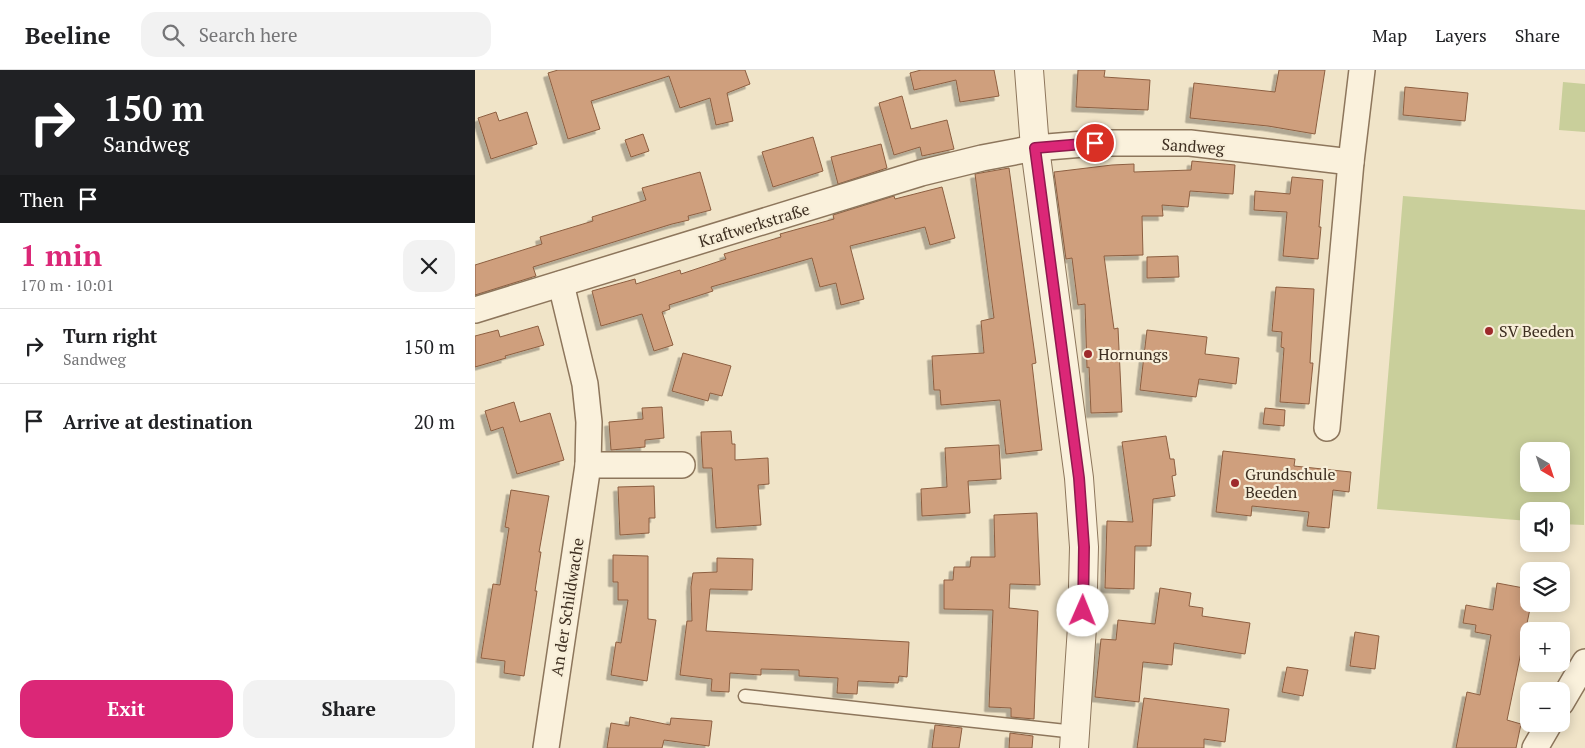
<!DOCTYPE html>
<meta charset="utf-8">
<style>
:root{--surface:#fff;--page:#f2f2f2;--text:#202124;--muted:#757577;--line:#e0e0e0;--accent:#db2777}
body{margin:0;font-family:"PT Serif",serif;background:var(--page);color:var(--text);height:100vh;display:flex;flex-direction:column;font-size:19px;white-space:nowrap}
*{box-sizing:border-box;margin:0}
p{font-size:16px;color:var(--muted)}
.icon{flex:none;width:28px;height:28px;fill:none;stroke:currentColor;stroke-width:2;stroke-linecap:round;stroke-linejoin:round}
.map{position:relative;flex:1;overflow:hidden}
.drawer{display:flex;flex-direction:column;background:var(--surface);width:475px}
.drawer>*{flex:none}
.top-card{background:#202124;color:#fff;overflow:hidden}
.needle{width:32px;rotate:141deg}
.buttons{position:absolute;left:1045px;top:372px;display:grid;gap:10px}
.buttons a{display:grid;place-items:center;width:50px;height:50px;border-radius:10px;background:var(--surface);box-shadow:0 2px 12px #0003;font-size:25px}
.pin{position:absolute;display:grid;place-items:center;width:42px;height:42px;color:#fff;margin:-21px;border:2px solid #fff;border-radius:50%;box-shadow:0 1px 5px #0007}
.me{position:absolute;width:55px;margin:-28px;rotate:1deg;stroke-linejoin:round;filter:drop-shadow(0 0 4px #0008)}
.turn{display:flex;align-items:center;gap:18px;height:105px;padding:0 20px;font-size:22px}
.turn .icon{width:65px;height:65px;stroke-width:2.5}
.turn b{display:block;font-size:35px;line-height:42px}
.then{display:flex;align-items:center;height:48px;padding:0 20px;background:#0003;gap:10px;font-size:19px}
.round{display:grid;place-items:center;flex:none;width:52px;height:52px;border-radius:15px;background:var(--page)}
.overview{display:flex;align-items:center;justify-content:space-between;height:85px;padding:0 20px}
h1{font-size:30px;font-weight:700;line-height:38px;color:var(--accent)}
.action{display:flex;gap:10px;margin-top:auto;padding:10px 20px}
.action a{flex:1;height:58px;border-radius:15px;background:var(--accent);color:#fff;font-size:20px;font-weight:700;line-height:58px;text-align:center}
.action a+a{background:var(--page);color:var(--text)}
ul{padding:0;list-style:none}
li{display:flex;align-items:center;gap:15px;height:75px;padding:0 20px;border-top:1px solid var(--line)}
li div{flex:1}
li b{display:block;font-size:19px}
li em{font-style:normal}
header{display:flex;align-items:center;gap:30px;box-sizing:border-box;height:70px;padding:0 25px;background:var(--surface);border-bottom:1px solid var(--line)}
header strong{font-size:24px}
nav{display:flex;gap:28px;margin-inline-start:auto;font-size:18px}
.search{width:350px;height:45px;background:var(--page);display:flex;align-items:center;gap:12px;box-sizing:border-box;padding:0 18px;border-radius:15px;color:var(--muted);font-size:19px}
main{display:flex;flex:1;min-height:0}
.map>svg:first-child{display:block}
</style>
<header>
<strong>Beeline</strong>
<div class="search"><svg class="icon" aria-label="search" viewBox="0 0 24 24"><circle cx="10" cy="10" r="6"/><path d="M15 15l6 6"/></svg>Search here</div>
<nav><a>Map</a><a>Layers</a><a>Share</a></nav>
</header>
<main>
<section class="drawer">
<div class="top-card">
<div class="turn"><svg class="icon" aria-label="right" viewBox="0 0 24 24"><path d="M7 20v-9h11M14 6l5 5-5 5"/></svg><div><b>150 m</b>Sandweg</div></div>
<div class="then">Then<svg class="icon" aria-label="arrive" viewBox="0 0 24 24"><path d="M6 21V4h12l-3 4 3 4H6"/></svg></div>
</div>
<div class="overview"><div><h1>1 min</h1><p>170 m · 10:01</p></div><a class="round"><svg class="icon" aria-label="close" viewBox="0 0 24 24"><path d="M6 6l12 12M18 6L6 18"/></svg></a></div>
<ul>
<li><svg class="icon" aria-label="right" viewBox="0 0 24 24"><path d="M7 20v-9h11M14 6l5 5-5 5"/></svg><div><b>Turn right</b><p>Sandweg</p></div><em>150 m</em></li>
<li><svg class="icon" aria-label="arrive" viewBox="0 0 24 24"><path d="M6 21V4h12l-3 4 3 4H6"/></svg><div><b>Arrive at destination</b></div><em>20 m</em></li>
</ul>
<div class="action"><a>Exit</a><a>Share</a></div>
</section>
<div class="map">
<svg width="1110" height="678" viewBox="0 0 1110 678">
<defs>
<filter id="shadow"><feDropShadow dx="-4.5" dy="4.5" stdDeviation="0" flood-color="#0004"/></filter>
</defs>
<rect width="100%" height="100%" fill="#f0e4c8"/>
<!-- green -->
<g fill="#c9cf9b" fill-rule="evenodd">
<polygon points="1088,12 1110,14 1110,62 1084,60"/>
<path d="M928,126L1110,140L1109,455L1086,454V441H1054V451L902,439ZM1054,381H1086V414H1054Z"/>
</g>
<!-- building -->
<g fill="#cf9f7d" stroke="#8d5f41" filter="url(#shadow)">
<polygon points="83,0 270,0 275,14 252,23 258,51 241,55 235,28 205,38 194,6 116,31 125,59 93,69 73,3"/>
<polygon points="446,0 519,0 524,26 485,32 481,10 439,20 435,3"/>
<polygon points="603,0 630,0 629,7 675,10 673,40 601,37"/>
<polygon points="804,0 850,0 840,64 793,56 715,48 719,13 800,22"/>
<polygon points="930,17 993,23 990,51 928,45"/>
<polygon points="427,26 436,59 472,50 479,79 447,86 445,77 419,85 404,33"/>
<polygon points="21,42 24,51 52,42 62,74 16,89 3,48"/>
<polygon points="168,64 174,81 156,87 150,70"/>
<polygon points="338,67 348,101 298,117 287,82"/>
<polygon points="406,74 412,98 363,114 356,87"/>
<polygon points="717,91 760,95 758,124 715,121 713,137 687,135 688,146 667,146 668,185 629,186 639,259 643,258 647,342 616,343 614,297 612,298 610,234 603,235 597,188 591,189 579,102 637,95 659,94 659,102 716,100"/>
<polygon points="534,98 561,293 557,294 567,380 531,384 525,330 466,335 465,320 459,320 457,286 509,283 506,251 519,248 500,104"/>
<polygon points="225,102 236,140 213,146 214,150 197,154 58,197 61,206 0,225 0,195 67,174 65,167 118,151 117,147 171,130 167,118"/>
<polygon points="817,107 848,110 844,157 846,157 843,189 808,186 812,142 779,140 780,121 815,124"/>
<polygon points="467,117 480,168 455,175 450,157 375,176 389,229 366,235 361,213 345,217 337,188 236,217 238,221 194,235 195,239 187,242 198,275 179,281 167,244 126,256 117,221 160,209 161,214 205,200 206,204 251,189 249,184 306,167 305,164 359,149 358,145 419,126 420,129"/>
<polygon points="703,186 704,207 672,208 672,187"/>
<polygon points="801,217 839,219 835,293 838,293 834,334 805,332 809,278 806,277 807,262 797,261"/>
<polygon points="63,256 69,275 30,286 31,288 0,297 0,266 23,260 25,267"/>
<polygon points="672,260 732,267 730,284 764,288 761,314 724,309 721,327 665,320"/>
<polygon points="208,283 256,296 247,326 235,323 233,331 197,321"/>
<polygon points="39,332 45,352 75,343 89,390 42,404 28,357 16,361 10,341"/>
<polygon points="187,337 189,368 170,370 170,377 136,380 134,352 168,349 167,338"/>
<polygon points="790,338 810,340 809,356 788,354"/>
<polygon points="256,361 257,374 260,374 260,390 293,388 294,414 283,415 286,455 241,458 237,398 228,398 226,362"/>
<polygon points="691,366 695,389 699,389 701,405 697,406 700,426 678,429 676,476 660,476 659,519 630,518 632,451 658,452 647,372"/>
<polygon points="524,375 526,409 493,411 495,443 447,446 446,419 472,417 470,378"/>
<polygon points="748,381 820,389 819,396 876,402 874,422 858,420 854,458 832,456 834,442 777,436 776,446 741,442"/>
<polygon points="179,416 180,448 174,448 174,463 145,465 143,417"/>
<polygon points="36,420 74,426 64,482 66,482 60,521 62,521 49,606 29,603 30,591 6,588 18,514 25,515 34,458 30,457"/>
<polygon points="562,443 565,515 535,514 534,538 563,541 559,649 536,647 536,638 514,637 518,540 469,539 469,510 478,510 479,497 495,497 496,487 520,487 519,445"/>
<polygon points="138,485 173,486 173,549 181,550 172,611 136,605 141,572 146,573 153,530 143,530 143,512 138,512"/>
<polygon points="242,488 278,489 277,520 235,519 231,561 434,572 432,607 424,606 423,613 383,611 382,624 362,623 363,608 324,606 324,600 286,599 286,605 255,603 254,622 236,621 237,609 205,605 212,551 217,551 216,517 218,503 242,502"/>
<polygon points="1022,513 1054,519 1054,534 1056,534 1032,650 1046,654 1041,678 981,678 992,622 1005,625 1016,565 1000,562 1001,555 988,553 991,535 1018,540"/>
<polygon points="685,518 716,523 714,536 728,538 727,546 775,553 770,584 699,573 697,595 668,592 664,632 620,627 626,569 641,570 643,550 680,554"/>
<polygon points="880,562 904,566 900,599 875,596"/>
<polygon points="812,597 833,600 828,626 807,622"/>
<polygon points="669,628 754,639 750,672 729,669 729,678 662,678"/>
<polygon points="155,647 195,655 196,648 237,651 234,676 189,670 187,678 132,678 136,653 154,656"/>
<polygon points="460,655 487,658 484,678 457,678"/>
<polygon points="535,663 558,666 557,678 534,678"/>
</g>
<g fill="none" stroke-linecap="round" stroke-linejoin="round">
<!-- service casing -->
<g stroke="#8d765c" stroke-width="15">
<polyline id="service" points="270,626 600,662"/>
</g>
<!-- minor casing -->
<g stroke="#8d765c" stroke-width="28">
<g id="minor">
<polyline points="0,240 446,103 507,88 560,78 621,73 715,73 876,92"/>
<polyline points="852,358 876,92 887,0"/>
<polyline points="113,395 207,395"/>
<polyline points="1086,633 1110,592"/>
<polyline points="71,678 113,395 114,352 110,314 86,214"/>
<polyline points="1060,678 1074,654"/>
</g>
</g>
<!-- tertiary casing -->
<g stroke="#8d765c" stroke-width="30">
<polyline id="tertiary" points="554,0 560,78 604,408 609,477 607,557 599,678"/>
</g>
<!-- service -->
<use href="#service" stroke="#faf1dc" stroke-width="12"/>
<!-- minor -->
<use href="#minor" stroke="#faf1dc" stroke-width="25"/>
<!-- tertiary -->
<use href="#tertiary" stroke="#faf1dc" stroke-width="28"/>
</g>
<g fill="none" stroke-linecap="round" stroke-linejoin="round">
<!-- route casing -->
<g stroke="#8e194d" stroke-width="12">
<polyline id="route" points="608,541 609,477 604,408 560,78 620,73"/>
</g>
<!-- route -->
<use href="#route" stroke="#db2777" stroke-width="9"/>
</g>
<!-- markers -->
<g fill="#9e2a2b" stroke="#f7eed8" stroke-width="2">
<circle cx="1014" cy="261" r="5"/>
<circle cx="613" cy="284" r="5"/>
<circle cx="760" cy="413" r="5"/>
</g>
<g text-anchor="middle" stroke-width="4.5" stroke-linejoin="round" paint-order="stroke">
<!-- street labels -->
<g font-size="16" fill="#3d2e20" stroke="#f7eed8">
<text transform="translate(718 76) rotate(4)" y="6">Sandweg</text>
<text transform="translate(279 155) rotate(-17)" y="6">Kraftwerkstraße</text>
<text transform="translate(92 537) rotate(-81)" y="6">An der Schildwache</text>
</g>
<!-- poi labels -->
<g font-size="16" fill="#3d2e20" stroke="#f7eed8" text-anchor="start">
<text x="1024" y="267">SV Beeden</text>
<text x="623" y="290">Hornungs</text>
<text x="770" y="410">Grundschule<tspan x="770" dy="18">Beeden</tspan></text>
</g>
</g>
</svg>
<div class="buttons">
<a><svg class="needle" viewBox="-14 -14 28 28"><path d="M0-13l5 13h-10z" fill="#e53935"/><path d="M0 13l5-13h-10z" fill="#757577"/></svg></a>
<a><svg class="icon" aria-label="sound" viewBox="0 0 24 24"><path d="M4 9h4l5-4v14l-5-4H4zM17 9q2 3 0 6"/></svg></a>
<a><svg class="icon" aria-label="layers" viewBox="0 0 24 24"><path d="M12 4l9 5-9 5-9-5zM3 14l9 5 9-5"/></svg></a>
<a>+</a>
<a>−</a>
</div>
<div class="pin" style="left:620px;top:73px;background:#d93025"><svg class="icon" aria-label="arrive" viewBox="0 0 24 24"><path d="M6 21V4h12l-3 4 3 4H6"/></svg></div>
<svg class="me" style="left:608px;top:541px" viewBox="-20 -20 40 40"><circle r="19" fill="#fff"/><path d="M0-13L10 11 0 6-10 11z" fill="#db2777"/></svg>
</div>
</main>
